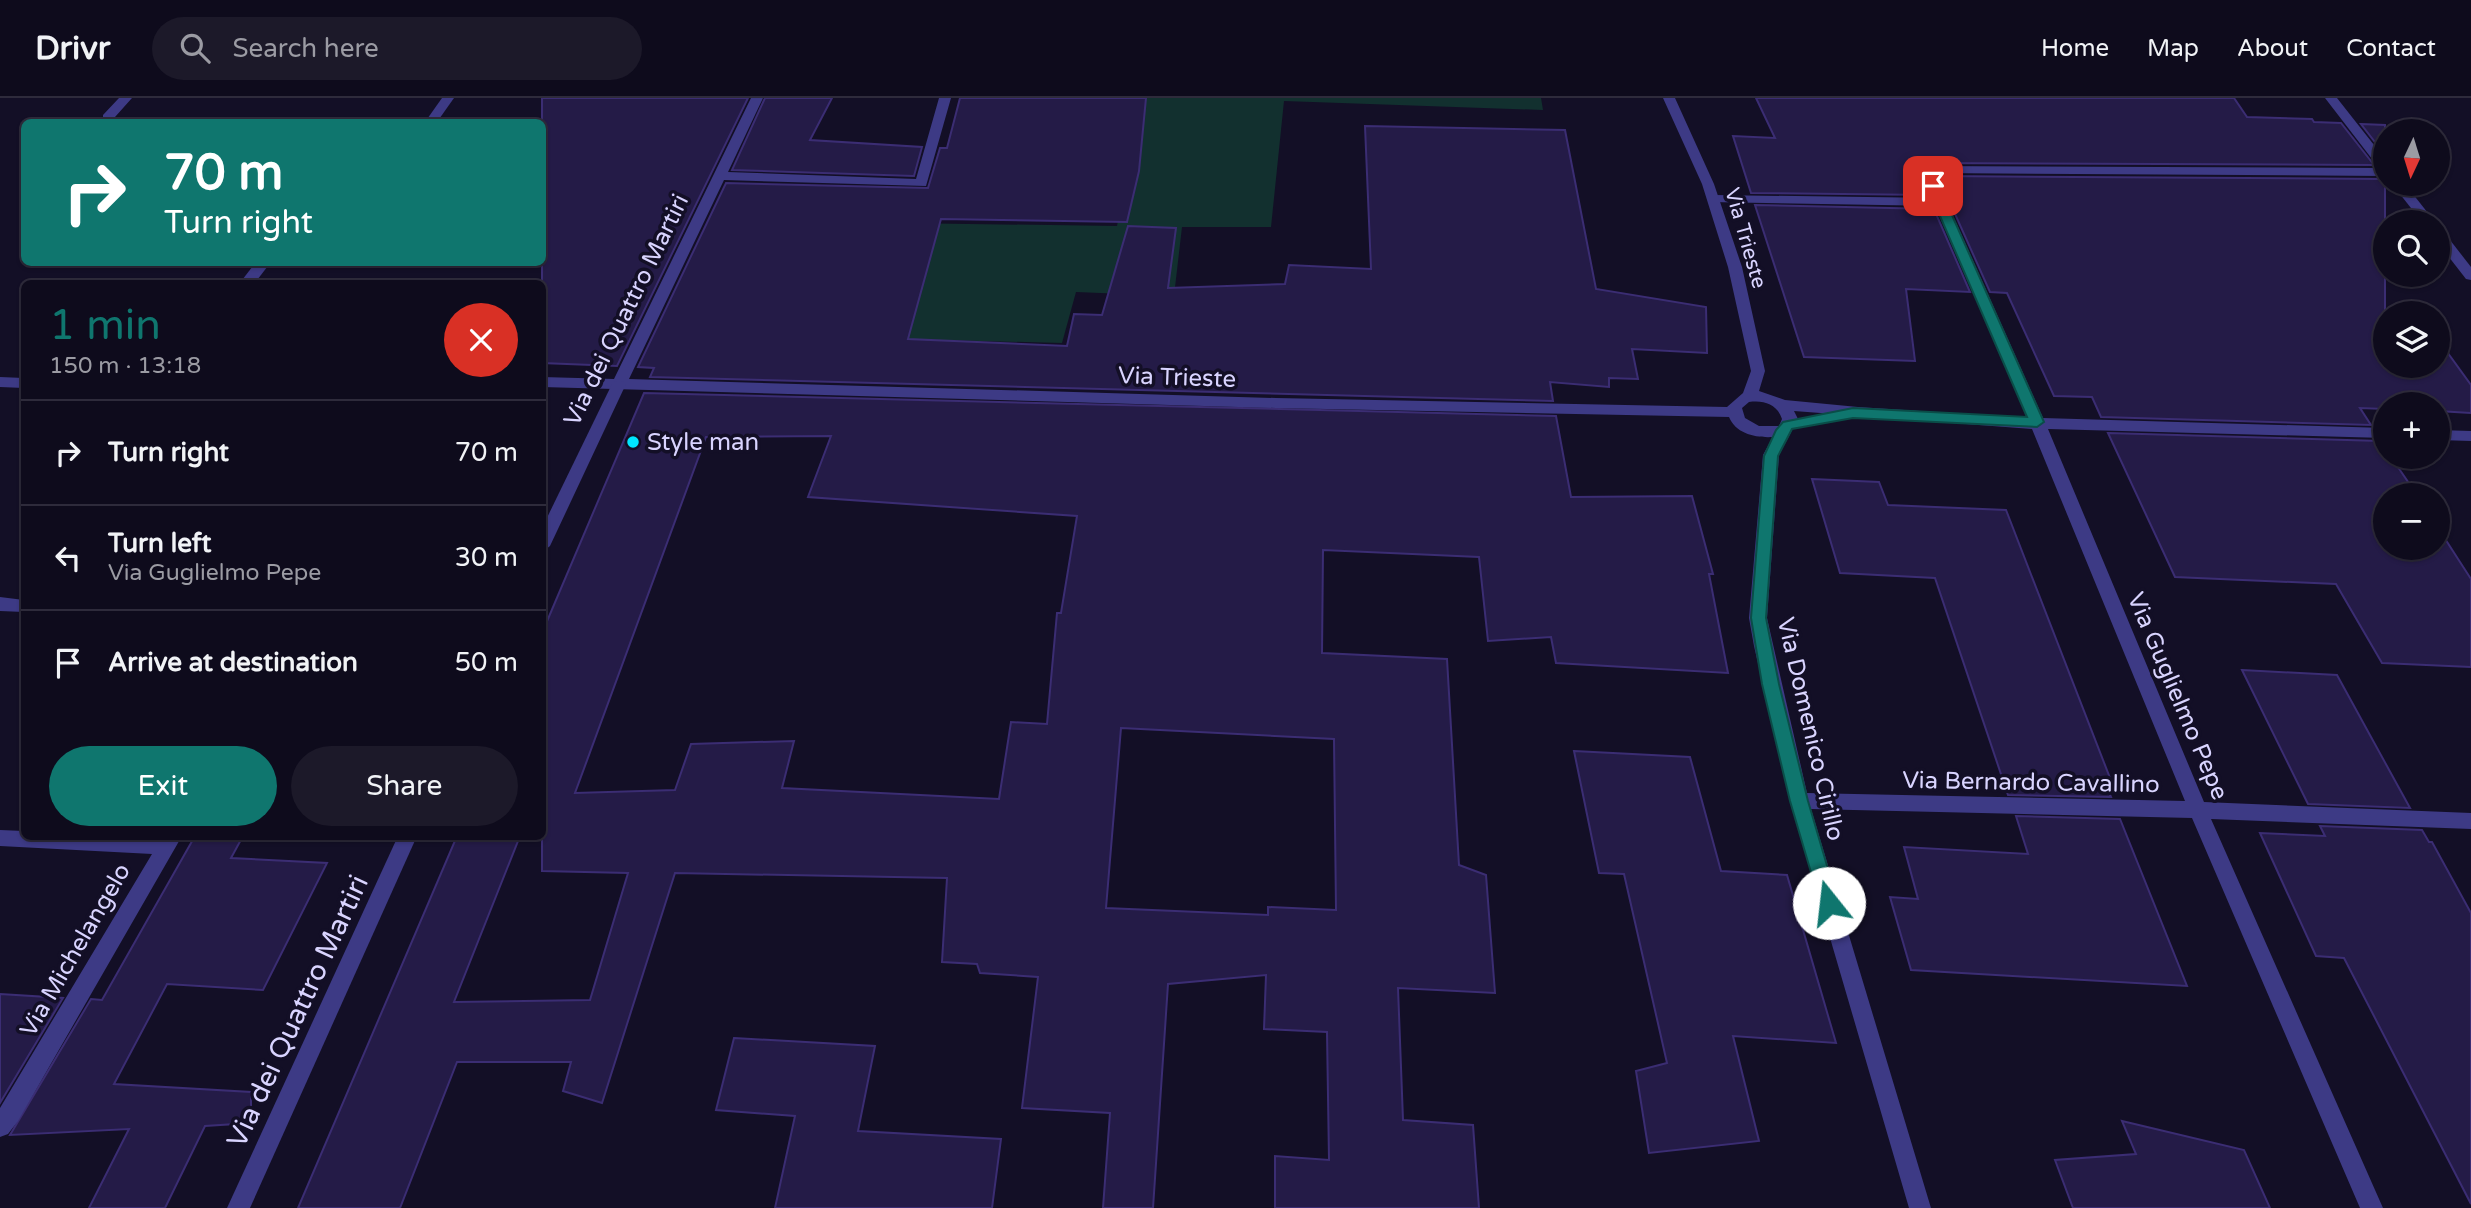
<!DOCTYPE html>
<meta charset="utf-8">
<style>
:root{--surface:#0e0b1c;--page:#1c1929;--text:#f1f3f6;--muted:#9b9ba3;--line:#2e2b3b;--accent:#0f766e}
body{margin:0;font-family:"Varela Round",sans-serif;background:var(--page);color:var(--text);height:100vh;display:flex;flex-direction:column;font-size:26px;white-space:nowrap}
*{box-sizing:border-box;margin:0}
p{font-size:23px;color:var(--muted)}
.icon{flex:none;width:38px;height:38px;fill:none;stroke:currentColor;stroke-width:2;stroke-linecap:round;stroke-linejoin:round}
.map{position:relative;flex:1;overflow:hidden}
.side{position:absolute;left:21px;top:182px;width:525px;height:560px;display:flex;flex-direction:column;background:var(--surface);border-radius:10px;box-shadow:0 2px 5px #0004,0 0 0 2px var(--line)}
.side>*{flex:none}
.top-card{position:absolute;left:21px;top:21px;width:525px;height:147px;border-radius:10px;box-shadow:0 2px 5px #0004,0 0 0 2px var(--line);background:#0f766e;color:#fff;overflow:hidden}
.needle{width:46px;rotate:184deg}
.tools{position:absolute;left:2373px;top:21px;display:grid;gap:14px}
.tools a{display:grid;place-items:center;width:77px;height:77px;border-radius:50%;background:var(--surface);box-shadow:0 2px 5px #0004,0 0 0 2px var(--line);font-size:35px}
.pin{position:absolute;display:grid;place-items:center;width:60px;height:60px;color:#fff;margin:-30px;border-radius:14px;box-shadow:0 4px 10px #0006}
.me{position:absolute;width:77px;margin:-38px;rotate:344deg;stroke-linejoin:round;filter:drop-shadow(0 0 5px #0008)}
.turn{display:flex;align-items:center;gap:24px;height:147px;padding:0 28px;font-size:32px}
.turn .icon{width:91px;height:91px;stroke-width:2.5}
.turn b{display:block;font-size:49px;line-height:60px}
.round{display:grid;place-items:center;flex:none;width:74px;height:74px;border-radius:37px;background:var(--page)}
.summary{display:flex;align-items:center;justify-content:space-between;height:119px;padding:0 28px}
h1{font-size:42px;font-weight:600;line-height:52px;color:var(--accent)}
.primary-button{display:flex;gap:14px;margin-top:auto;padding:14px 28px}
.primary-button a{flex:1;height:80px;border-radius:42px;background:var(--accent);color:#fff;font-size:28px;font-weight:600;line-height:80px;text-align:center}
.primary-button a+a{background:var(--page);color:var(--text)}
ul{padding:0;list-style:none}
li{display:flex;align-items:center;gap:21px;height:105px;padding:0 28px;border-top:2px solid var(--line)}
li div{flex:1}
li b{display:block;font-size:26px}
li em{font-style:normal}
header{display:flex;align-items:center;gap:42px;box-sizing:border-box;height:98px;padding:0 35px;background:var(--surface);border-bottom:2px solid var(--line)}
header strong{font-size:33px}
nav{display:flex;gap:38px;margin-inline-start:auto;font-size:24px}
.search{width:490px;height:63px;background:var(--page);display:flex;align-items:center;gap:18px;box-sizing:border-box;padding:0 24px;border-radius:38px;color:var(--muted);font-size:26px}
.map>svg:first-child{display:block}
</style>
<header>
<strong>Drivr</strong>
<div class="search"><svg class="icon" aria-label="search" viewBox="0 0 24 24"><circle cx="10" cy="10" r="6"/><path d="M15 15l6 6"/></svg>Search here</div>
<nav><a>Home</a><a>Map</a><a>About</a><a>Contact</a></nav>
</header>
<div class="map">
<svg width="2471" height="1110" viewBox="0 0 2471 1110">
<rect width="100%" height="100%" fill="#130f26"/>
<!-- green -->
<polygon fill="#12302f" points="1142,0 1541,0 1543,12 1284,3 1271,129 1182,129 1174,198 1076,194 1062,245 900,241 901,125 1117,128"/>
<!-- building -->
<g fill="#241b47" stroke="#3b2d73" stroke-width="2" fill-rule="evenodd">
<polygon points="542,0 748,0 617,268 542,265"/>
<polygon points="765,0 832,0 810,42 922,49 914,78 732,72"/>
<polygon points="960,0 1146,0 1139,73 1127,124 941,121 908,241 1067,248 1074,216 1102,217 1128,128 1176,130 1168,190 1285,186 1289,167 1371,171 1365,28 1565,32 1596,191 1706,209 1707,255 1632,251 1638,281 1609,280 1609,289 1550,284 1553,303 650,279 654,270 638,269 726,85 928,90 940,50 947,50"/>
<polygon points="1756,0 2234,0 2247,19 2312,21 2314,24 2341,25 2374,67 1921,65 1918,72 1929,97 1751,95 1733,38 1775,40"/>
<polygon points="2361,26 2385,27 2385,57"/>
<polygon points="1938,78 2385,81 2385,268 2438,268 2438,247 2442,247 2471,287 2471,315 2438,313 2438,306 2385,306 2385,311 2360,310 2371,327 2101,319 2092,299 2054,298 2007,195 1990,194"/>
<polygon points="1755,107 1934,111 1970,194 1906,191 1915,263 1804,259"/>
<path d="M644,295L1556,318L1571,399L1692,398L1713,476H1709L1728,575L1556,565L1551,539L1488,543L1479,459L1323,452L1322,555L1447,561L1459,767L1486,777L1495,895L1398,890L1403,1022L1473,1027L1479,1110H1275V1058L1329,1062L1327,934L1264,931L1266,877L1168,886L1153,1110H1103L1110,1015L1022,1010L1038,879L980,875L977,866L942,864L947,780L675,775L602,1005L563,993L571,964H457L400,1110H298L457,738H520L454,904L590,902L628,775L542,773V535ZM831,338L808,399L1077,418L1061,515H1057L1047,626L1011,624L999,701L782,690L794,643L691,646L675,692L575,695L706,339ZM1121,630L1334,641L1336,812L1268,809V817L1106,810Z"/>
<polygon points="2108,335 2381,343 2385,349 2385,359 2391,359 2417,397 2385,397 2385,450 2438,450 2438,430 2471,481 2471,569 2382,565 2336,486 2175,479"/>
<polygon points="1812,381 1879,384 1888,407 2006,412 2110,680 2103,680 2111,699 2008,697 1935,480 1840,475"/>
<polygon points="2242,572 2337,577 2410,710 2308,706"/>
<polygon points="1574,653 1690,659 1721,773 1787,777 1836,945 1733,938 1759,1043 1649,1055 1636,973 1667,965 1624,776 1599,775"/>
<polygon points="2016,718 2120,721 2187,888 1911,872 1890,799 1918,801 1904,749 2028,756"/>
<polygon points="2320,728 2422,732 2429,744 2432,744 2471,815 2471,1106 2344,860 2316,858 2260,735 2325,738"/>
<polygon points="195,738 243,738 231,760 327,765 263,892 167,886 114,986 251,994 251,1025 205,1028 165,1110 89,1110 129,1031 10,1037 91,901 102,902"/>
<polygon points="0,896 63,900 0,1005"/>
<polygon points="734,940 875,948 858,1033 1001,1041 992,1110 775,1110 795,1018 716,1012"/>
<polygon points="2122,1023 2244,1052 2270,1110 2073,1110 2055,1062 2136,1056"/>
</g>
<g fill="none" stroke-linecap="round" stroke-linejoin="round">
<!-- service -->
<g fill="#3d3a85" fill-rule="evenodd">
<polygon points="119,0 132,0 115,19 141,20 147,24 103,24 103,17"/>
<polygon points="1714,97 1940,100 1947,104 1940,108 1709,104 1709,98"/>
</g>
<!-- minor -->
<g fill="#3d3a85" fill-rule="evenodd">
<polygon points="442,0 454,0 437,24 425,24"/>
<path d="M751,0H763L728,74L916,81L939,0H951L926,88L724,82L629,281L1276,300L1727,309L1743,295L1751,273L1728,169L1702,86L1663,0H1675L1714,86L1742,169L1765,273L1759,293L1785,302L1858,309L2028,320L1920,71L1921,68L2379,70L2325,0H2337L2385,61V78L1934,75L2043,320L2385,330V340L2048,331L2204,704L2471,715V731L2211,721L2383,1110H2360L2192,720L1811,711L1931,1110H1909L1790,703L1754,548L1749,520L1763,357L1773,339C1756,340 1736,336 1729,319L1276,310L542,289V279L614,281ZM1749,304C1764,302 1777,306 1782,321L1779,328H1759L1745,320L1742,310ZM1794,313L2032,331L2185,703L1807,695L1767,520L1779,357L1798,321Z"/>
<polygon points="2392,86 2405,86 2435,124 2422,124"/>
<polygon points="2438,132 2443,133 2471,169 2471,182 2466,181 2438,145"/>
<polygon points="256,164 271,164 254,186 239,186"/>
<polygon points="0,279 24,280 24,290 0,289"/>
<polygon points="2438,332 2471,333 2471,343 2438,342"/>
<polygon points="0,499 24,502 24,514 0,513"/>
<polygon points="0,732 24,733 24,738 182,738 18,1023 8,1036 0,1039 0,1010 152,756 0,748"/>
</g>
<!-- tertiary -->
<g fill="#3d3a85" fill-rule="evenodd">
<polygon points="619,281 626,286 550,448 542,454 542,430 612,286"/>
<polygon points="398,738 417,738 250,1110 227,1110"/>
</g>
</g>
<!-- route -->
<polygon fill="#0f766e" stroke="#0a4d48" stroke-width="2" points="1929,86 1939,88 2044,324 2037,329 1853,320 1792,331 1778,358 1766,520 1779,586 1808,703 1838,805 1836,811 1829,813 1823,811 1820,805 1790,703 1762,586 1751,520 1764,358 1776,332 1783,324 1853,310 2027,319 1927,88"/>
<!-- markers -->
<circle fill="#00e5ff" stroke="#130f26" stroke-width="2.5" cx="633" cy="344" r="7"/>
<g text-anchor="middle" stroke-width="7" stroke-linejoin="round" paint-order="stroke">
<!-- far-street labels -->
<g font-size="21" fill="#d9d4ff" stroke="#130f26">
<text transform="translate(1746 140) rotate(74)" y="7">Via Trieste</text>
</g>
<!-- street labels -->
<g font-size="24" fill="#d9d4ff" stroke="#130f26">
<text transform="translate(626 212) rotate(-64)" y="8">Via dei Quattro Martiri</text>
<text transform="translate(1177 279) rotate(2)" y="8">Via Trieste</text>
<text transform="translate(2178 598) rotate(67)" y="8">Via Guglielmo Pepe</text>
<text transform="translate(1811 631) rotate(77)" y="8">Via Domenico Cirillo</text>
<text transform="translate(2031 684) rotate(1)" y="8">Via Bernardo Cavallino</text>
<text transform="translate(75 852) rotate(-60)" y="8">Via Michelangelo</text>
</g>
<!-- poi labels -->
<g font-size="24" fill="#d9d4ff" stroke="#130f26" text-anchor="start">
<text x="647" y="352">Style man</text>
</g>
<!-- near-street labels -->
<g font-size="28" fill="#d9d4ff" stroke="#130f26">
<text transform="translate(297 913) rotate(-65)" y="10">Via dei Quattro Martiri</text>
</g>
</g>
</svg>
<div class="tools">
<a><svg class="needle" viewBox="-14 -14 28 28"><path d="M0-13l5 13h-10z" fill="#e53935"/><path d="M0 13l5-13h-10z" fill="#9b9ba3"/></svg></a>
<a><svg class="icon" aria-label="search" viewBox="0 0 24 24"><circle cx="10" cy="10" r="6"/><path d="M15 15l6 6"/></svg></a>
<a><svg class="icon" aria-label="layers" viewBox="0 0 24 24"><path d="M12 4l9 5-9 5-9-5zM3 14l9 5 9-5"/></svg></a>
<a>+</a>
<a>−</a>
</div>
<div class="pin" style="left:1933px;top:88px;background:#d93025"><svg class="icon" aria-label="arrive" viewBox="0 0 24 24"><path d="M6 21V4h12l-3 4 3 4H6"/></svg></div>
<svg class="me" style="left:1829px;top:805px" viewBox="-20 -20 40 40"><circle r="19" fill="#fff"/><path d="M0-13L10 11 0 6-10 11z" fill="#0f766e"/></svg>
<div class="top-card">
<div class="turn"><svg class="icon" aria-label="right" viewBox="0 0 24 24"><path d="M7 20v-9h11M14 6l5 5-5 5"/></svg><div><b>70 m</b>Turn right</div></div>
</div>
<section class="side">
<div class="summary"><div><h1>1 min</h1><p>150 m · 13:18</p></div><a class="round" style="background:#d93025;color:#fff"><svg class="icon" aria-label="close" viewBox="0 0 24 24"><path d="M6 6l12 12M18 6L6 18"/></svg></a></div>
<ul>
<li><svg class="icon" aria-label="right" viewBox="0 0 24 24"><path d="M7 20v-9h11M14 6l5 5-5 5"/></svg><div><b>Turn right</b></div><em>70 m</em></li>
<li><svg class="icon" aria-label="left" viewBox="0 0 24 24"><path d="M17 20v-9H6M10 6l-5 5 5 5"/></svg><div><b>Turn left</b><p>Via Guglielmo Pepe</p></div><em>30 m</em></li>
<li><svg class="icon" aria-label="arrive" viewBox="0 0 24 24"><path d="M6 21V4h12l-3 4 3 4H6"/></svg><div><b>Arrive at destination</b></div><em>50 m</em></li>
</ul>
<div class="primary-button"><a>Exit</a><a>Share</a></div>
</section>
</div>
